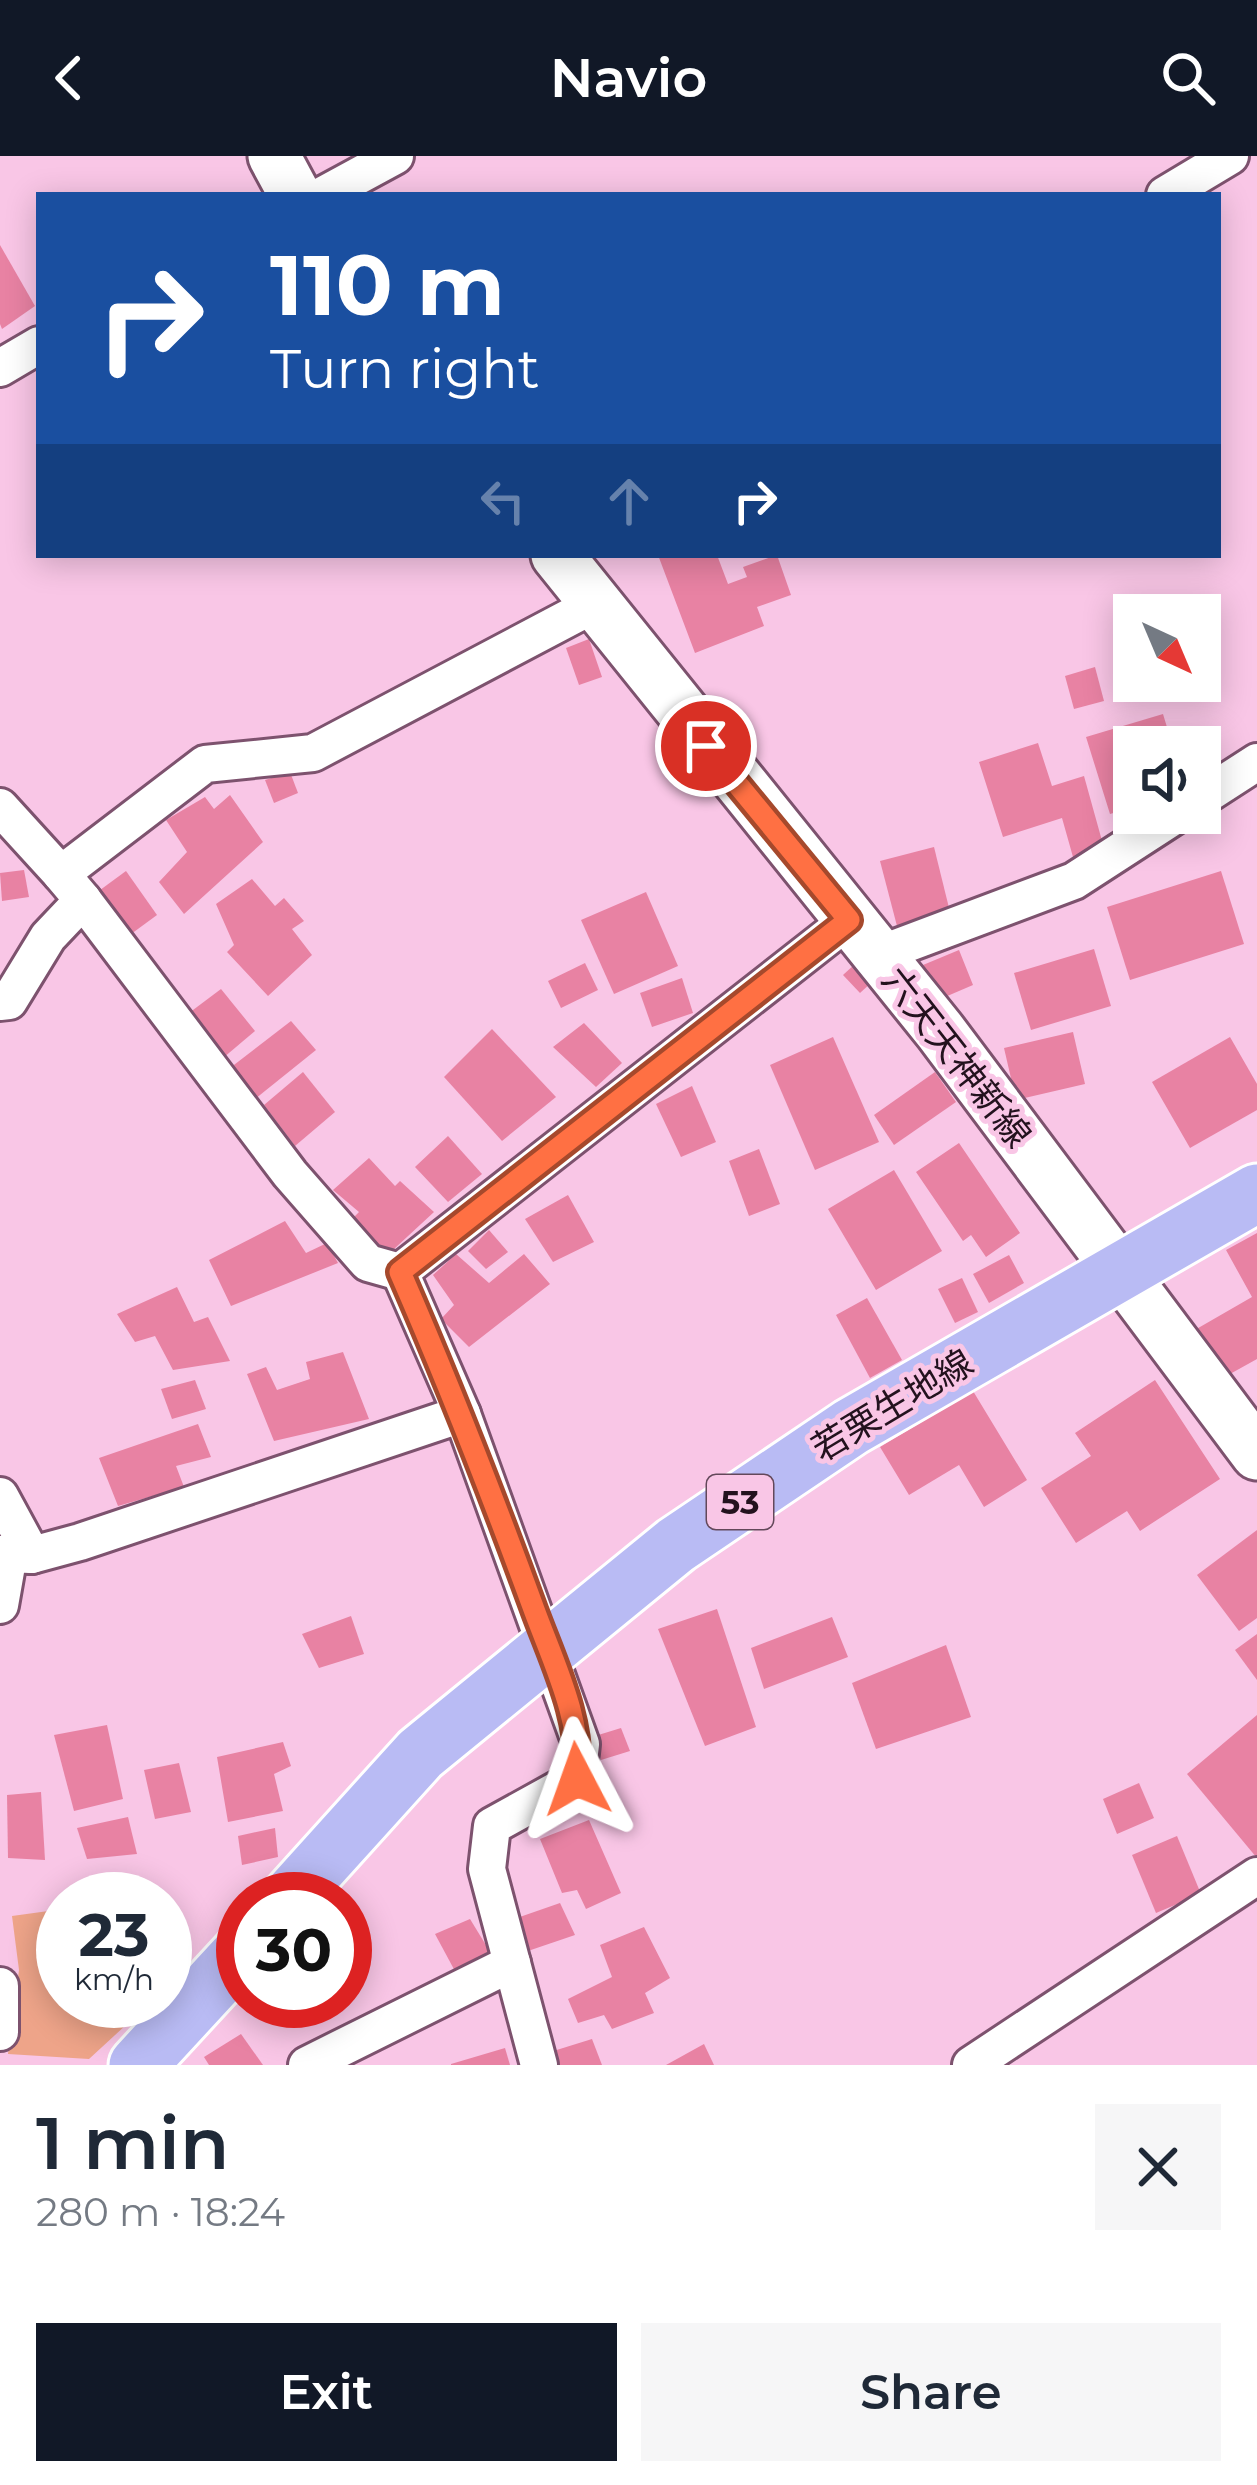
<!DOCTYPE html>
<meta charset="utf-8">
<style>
:root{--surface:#fff;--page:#f6f6f7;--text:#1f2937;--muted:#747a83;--accent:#111827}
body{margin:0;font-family:Montserrat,"Noto Sans JP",sans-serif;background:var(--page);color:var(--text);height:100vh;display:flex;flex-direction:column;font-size:45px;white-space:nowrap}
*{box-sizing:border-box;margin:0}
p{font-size:39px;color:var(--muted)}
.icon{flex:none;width:66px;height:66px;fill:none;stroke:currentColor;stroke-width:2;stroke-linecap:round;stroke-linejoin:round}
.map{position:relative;height:1909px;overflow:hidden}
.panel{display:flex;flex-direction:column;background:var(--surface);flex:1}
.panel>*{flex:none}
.top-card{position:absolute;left:36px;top:36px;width:1185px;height:366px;border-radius:0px;box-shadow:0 6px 30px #0003;background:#1a4fa0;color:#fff;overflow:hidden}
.needle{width:78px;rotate:136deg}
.fabs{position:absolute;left:1113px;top:438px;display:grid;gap:24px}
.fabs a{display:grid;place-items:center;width:108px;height:108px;border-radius:0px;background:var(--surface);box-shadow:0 6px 30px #0003;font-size:60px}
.speed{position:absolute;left:36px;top:1716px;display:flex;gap:24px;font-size:60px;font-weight:700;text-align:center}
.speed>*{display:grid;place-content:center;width:156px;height:156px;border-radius:50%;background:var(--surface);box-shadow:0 6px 30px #0003;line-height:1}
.speed small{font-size:30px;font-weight:400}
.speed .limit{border:18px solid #d22;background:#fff;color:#111}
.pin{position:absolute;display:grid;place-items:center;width:102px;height:102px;color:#fff;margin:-51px;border:6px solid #fff;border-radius:50%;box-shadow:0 3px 12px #0007}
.me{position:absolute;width:132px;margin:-66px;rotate:356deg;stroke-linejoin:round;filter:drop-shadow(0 0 9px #0008)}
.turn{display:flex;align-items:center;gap:42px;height:252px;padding:0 36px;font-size:54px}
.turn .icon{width:156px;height:156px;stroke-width:2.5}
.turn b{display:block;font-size:84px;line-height:102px}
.lanes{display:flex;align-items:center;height:114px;padding:0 36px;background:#0003;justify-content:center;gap:60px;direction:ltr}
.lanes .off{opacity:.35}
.round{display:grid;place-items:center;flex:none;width:126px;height:126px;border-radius:0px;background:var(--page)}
.overview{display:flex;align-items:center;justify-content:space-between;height:204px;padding:0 36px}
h1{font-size:72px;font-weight:600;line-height:90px}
.primary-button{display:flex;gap:24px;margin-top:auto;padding:24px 36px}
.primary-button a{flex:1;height:138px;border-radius:0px;background:var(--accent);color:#fff;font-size:48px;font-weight:600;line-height:138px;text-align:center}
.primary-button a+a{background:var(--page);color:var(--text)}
header{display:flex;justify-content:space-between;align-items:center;height:156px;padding:0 36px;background:var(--accent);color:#fff;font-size:54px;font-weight:600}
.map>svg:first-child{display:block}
</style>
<header><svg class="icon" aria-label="back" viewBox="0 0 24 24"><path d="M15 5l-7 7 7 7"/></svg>Navio<svg class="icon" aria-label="search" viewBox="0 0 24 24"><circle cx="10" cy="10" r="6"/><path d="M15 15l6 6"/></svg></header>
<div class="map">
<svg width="1257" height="1909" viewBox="0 0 1257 1909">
<rect width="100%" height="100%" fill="#f9c6e6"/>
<!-- green -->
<polygon fill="#eea489" points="63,1753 63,1845 152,1845 89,1903 8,1898 19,1814 12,1760"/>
<!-- building -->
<g fill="#e882a3">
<polygon points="0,89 35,150 2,173 0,168"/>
<polygon points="658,399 717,399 728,428 747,421 743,411 777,399 791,439 757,451 764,470 695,497"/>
<polygon points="589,483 602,521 579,529 566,492"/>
<polygon points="1095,511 1104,545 1074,553 1065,520"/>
<polygon points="1163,558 1173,591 1134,591 1134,651 1110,658 1086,581"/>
<polygon points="1038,587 1052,630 1084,620 1104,692 1073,701 1062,662 1003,681 979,606"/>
<polygon points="290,616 298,637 274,647 265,624"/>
<polygon points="230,639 263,686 184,758 159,726 187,696 166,664 205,641 214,653"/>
<polygon points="934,691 950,756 897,770 880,705"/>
<polygon points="24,714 29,741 2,745 0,717"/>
<polygon points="126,715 157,759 127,781 96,737"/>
<polygon points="1221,715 1244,788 1130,824 1107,751"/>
<polygon points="252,723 275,750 284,742 304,765 292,773 312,799 268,840 227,796 234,789 216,748"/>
<polygon points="646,736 678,810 614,838 581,764"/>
<polygon points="1094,793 1111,850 1031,874 1014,817"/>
<polygon points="959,794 973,829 938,844 923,809"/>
<polygon points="585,807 598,834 561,852 548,825"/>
<polygon points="855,808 872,826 860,837 843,819"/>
<polygon points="682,822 693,857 652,871 640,837"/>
<polygon points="221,833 255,875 223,902 189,857"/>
<polygon points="291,865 316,894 255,943 230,912"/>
<polygon points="584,867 622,907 596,931 553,891"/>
<polygon points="492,873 556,941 502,985 444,921"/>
<polygon points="1073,876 1085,928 1016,944 1004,892"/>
<polygon points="833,881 879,986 815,1014 770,909"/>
<polygon points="1230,881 1257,928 1257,954 1190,992 1152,926"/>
<polygon points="303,916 335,956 295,990 264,949"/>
<polygon points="935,916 956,946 894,989 874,959"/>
<polygon points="692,930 716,986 681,1001 656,948"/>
<polygon points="448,980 482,1018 448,1046 415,1011"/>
<polygon points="959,987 1020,1077 986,1101 971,1079 963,1085 916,1016"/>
<polygon points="759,993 780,1048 749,1060 729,1005"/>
<polygon points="369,1002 395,1030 400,1025 434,1056 394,1093 371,1089 349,1066 359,1056 333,1034"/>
<polygon points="894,1014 942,1095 876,1134 828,1053"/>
<polygon points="568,1039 594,1086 553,1106 525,1063"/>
<polygon points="285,1065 306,1097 327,1087 338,1107 231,1150 209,1104"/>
<polygon points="489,1074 508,1096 486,1113 468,1095"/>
<polygon points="1257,1077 1257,1203 1221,1223 1193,1175 1252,1141 1226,1094"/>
<polygon points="456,1098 489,1127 524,1098 550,1128 469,1191 441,1163 454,1149 433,1119"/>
<polygon points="1009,1099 1024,1127 989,1147 973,1118"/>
<polygon points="962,1122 978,1156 955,1167 938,1133"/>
<polygon points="177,1131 194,1166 208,1161 230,1205 173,1214 155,1180 135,1186 117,1158"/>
<polygon points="867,1142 902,1204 870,1222 836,1159"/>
<polygon points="343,1196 369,1263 274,1285 247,1218 266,1211 277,1234 310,1223 306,1206"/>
<polygon points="195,1224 206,1253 172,1263 161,1233"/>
<polygon points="1155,1224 1220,1323 1140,1375 1127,1355 1076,1387 1041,1332 1091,1300 1075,1277"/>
<polygon points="973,1235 1027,1324 984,1351 959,1309 909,1339 880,1291"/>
<polygon points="198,1268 211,1301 176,1310 184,1331 118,1350 99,1302"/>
<polygon points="1257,1374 1257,1462 1239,1475 1197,1419"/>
<polygon points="717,1453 756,1571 705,1590 658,1473"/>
<polygon points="351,1460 364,1498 319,1512 302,1478"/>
<polygon points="832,1461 848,1501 764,1533 751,1492"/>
<polygon points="1257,1478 1257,1524 1235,1494"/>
<polygon points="946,1489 971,1561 876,1593 852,1527"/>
<polygon points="1257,1559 1257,1702 1187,1618"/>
<polygon points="107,1569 123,1643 74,1655 54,1579"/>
<polygon points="621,1572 630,1595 601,1604 595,1580"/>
<polygon points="283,1586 291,1610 274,1618 283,1655 228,1666 217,1601"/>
<polygon points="179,1607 191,1656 155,1663 144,1614"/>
<polygon points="1139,1627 1154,1662 1117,1678 1103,1643"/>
<polygon points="41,1636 45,1704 8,1702 7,1639"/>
<polygon points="128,1661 137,1698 87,1703 77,1672"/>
<polygon points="589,1664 621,1737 586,1753 577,1734 562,1737 540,1683"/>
<polygon points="275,1672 278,1701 242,1709 238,1680"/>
<polygon points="1177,1680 1201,1738 1156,1757 1132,1699"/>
<polygon points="560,1747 575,1779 525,1796 514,1763"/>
<polygon points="470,1763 492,1799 456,1817 435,1778"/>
<polygon points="644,1771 670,1822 645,1837 654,1857 612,1873 604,1859 578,1867 568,1843 612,1821 600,1789"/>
<polygon points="241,1878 263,1909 209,1909 204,1901"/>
<polygon points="592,1883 602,1909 551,1909 547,1897"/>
<polygon points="704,1888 714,1909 666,1909"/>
<polygon points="505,1892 510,1909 451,1909 451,1908"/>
</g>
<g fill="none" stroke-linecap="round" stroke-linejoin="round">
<!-- street casing -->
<g stroke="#7d526e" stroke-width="42">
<g id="street">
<polyline points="323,39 395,0"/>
<polyline points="1165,39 1230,0"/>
<polyline points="0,212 39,189"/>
<polyline points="1200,643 1257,606"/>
<polyline points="0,651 61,718"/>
<polyline points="83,744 61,718 205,608 313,597 595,448"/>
<polyline points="877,799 1074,725 1179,657"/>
<polyline points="0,846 9,845 48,781 83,744 290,1018 368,1107 400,1116"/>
<polyline points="462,1258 400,1116 849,764"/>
<polyline points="0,1340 32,1399"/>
<polyline points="0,1398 32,1399 80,1386 462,1258 581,1588 577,1623 492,1670 487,1713 539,1909"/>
<polyline points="0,1449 9,1398"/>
<polyline points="0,1830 0,1876"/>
<polyline points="307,1909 512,1807"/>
<polyline points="971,1909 1257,1720"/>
</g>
</g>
<!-- secondary casing -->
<g stroke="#7d526e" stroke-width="57">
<g id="secondary">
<polyline points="274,0 295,39"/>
<polyline points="557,399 940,875 1257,1298"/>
</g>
</g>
<!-- primary casing -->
<g stroke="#fff" stroke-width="63">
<g id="primary">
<polyline points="289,1743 420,1598 676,1389 851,1271 1257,1037"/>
<polyline points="138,1909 243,1795"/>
</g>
</g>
<!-- street -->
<use href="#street" stroke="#fff" stroke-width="36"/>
<!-- secondary -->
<use href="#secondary" stroke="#fff" stroke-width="51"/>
<!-- primary -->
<use href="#primary" stroke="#b9bbf4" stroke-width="57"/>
</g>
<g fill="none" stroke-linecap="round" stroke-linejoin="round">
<!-- route casing -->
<g stroke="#a6492c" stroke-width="30">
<path id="route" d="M577,1623C583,1563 552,1504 532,1448C491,1336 448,1226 400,1116L849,764L706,590"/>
</g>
<!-- route -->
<use href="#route" stroke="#ff7043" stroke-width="21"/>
</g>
<g text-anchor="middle" stroke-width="10" stroke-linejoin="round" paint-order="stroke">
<!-- shield labels -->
<rect fill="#f9c6e6" stroke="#63485a" stroke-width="3" x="707" y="1319" width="66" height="54" rx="9"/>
<g font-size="33" font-weight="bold" fill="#23121e">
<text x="740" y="1358">53</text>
</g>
<!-- street labels -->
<g font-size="36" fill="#23121e" stroke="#f9c6e6">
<text transform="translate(957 901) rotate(52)" y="13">六天天神新線</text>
<text transform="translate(892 1249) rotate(-31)" y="13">若栗生地線</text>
</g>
</g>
</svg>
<div class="fabs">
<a><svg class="needle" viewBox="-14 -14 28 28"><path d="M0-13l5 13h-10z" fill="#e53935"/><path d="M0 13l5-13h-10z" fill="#747a83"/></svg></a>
<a><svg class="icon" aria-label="sound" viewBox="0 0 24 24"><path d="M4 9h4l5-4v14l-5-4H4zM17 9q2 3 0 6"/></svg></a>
</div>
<div class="speed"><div>23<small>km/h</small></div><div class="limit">30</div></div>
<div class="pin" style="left:706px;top:590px;background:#d93025"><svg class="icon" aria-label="arrive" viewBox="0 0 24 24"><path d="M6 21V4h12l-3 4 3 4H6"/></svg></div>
<svg class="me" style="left:577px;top:1623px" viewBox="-20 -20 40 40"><path d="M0-17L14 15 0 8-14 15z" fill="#ff7043" stroke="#fff" stroke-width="4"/></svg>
<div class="top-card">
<div class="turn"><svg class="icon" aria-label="right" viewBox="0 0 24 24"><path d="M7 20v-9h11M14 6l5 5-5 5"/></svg><div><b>110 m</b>Turn right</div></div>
<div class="lanes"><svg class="icon off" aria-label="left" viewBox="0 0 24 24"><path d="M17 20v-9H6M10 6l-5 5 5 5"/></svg><svg class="icon off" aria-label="ahead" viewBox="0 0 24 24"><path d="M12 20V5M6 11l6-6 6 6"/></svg><svg class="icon" aria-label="right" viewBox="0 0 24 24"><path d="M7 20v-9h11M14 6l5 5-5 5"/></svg></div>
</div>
</div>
<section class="panel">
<div class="overview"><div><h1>1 min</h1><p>280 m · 18:24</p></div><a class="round"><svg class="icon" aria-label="close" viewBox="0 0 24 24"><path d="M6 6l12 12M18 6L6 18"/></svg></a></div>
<div class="primary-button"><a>Exit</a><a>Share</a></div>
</section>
